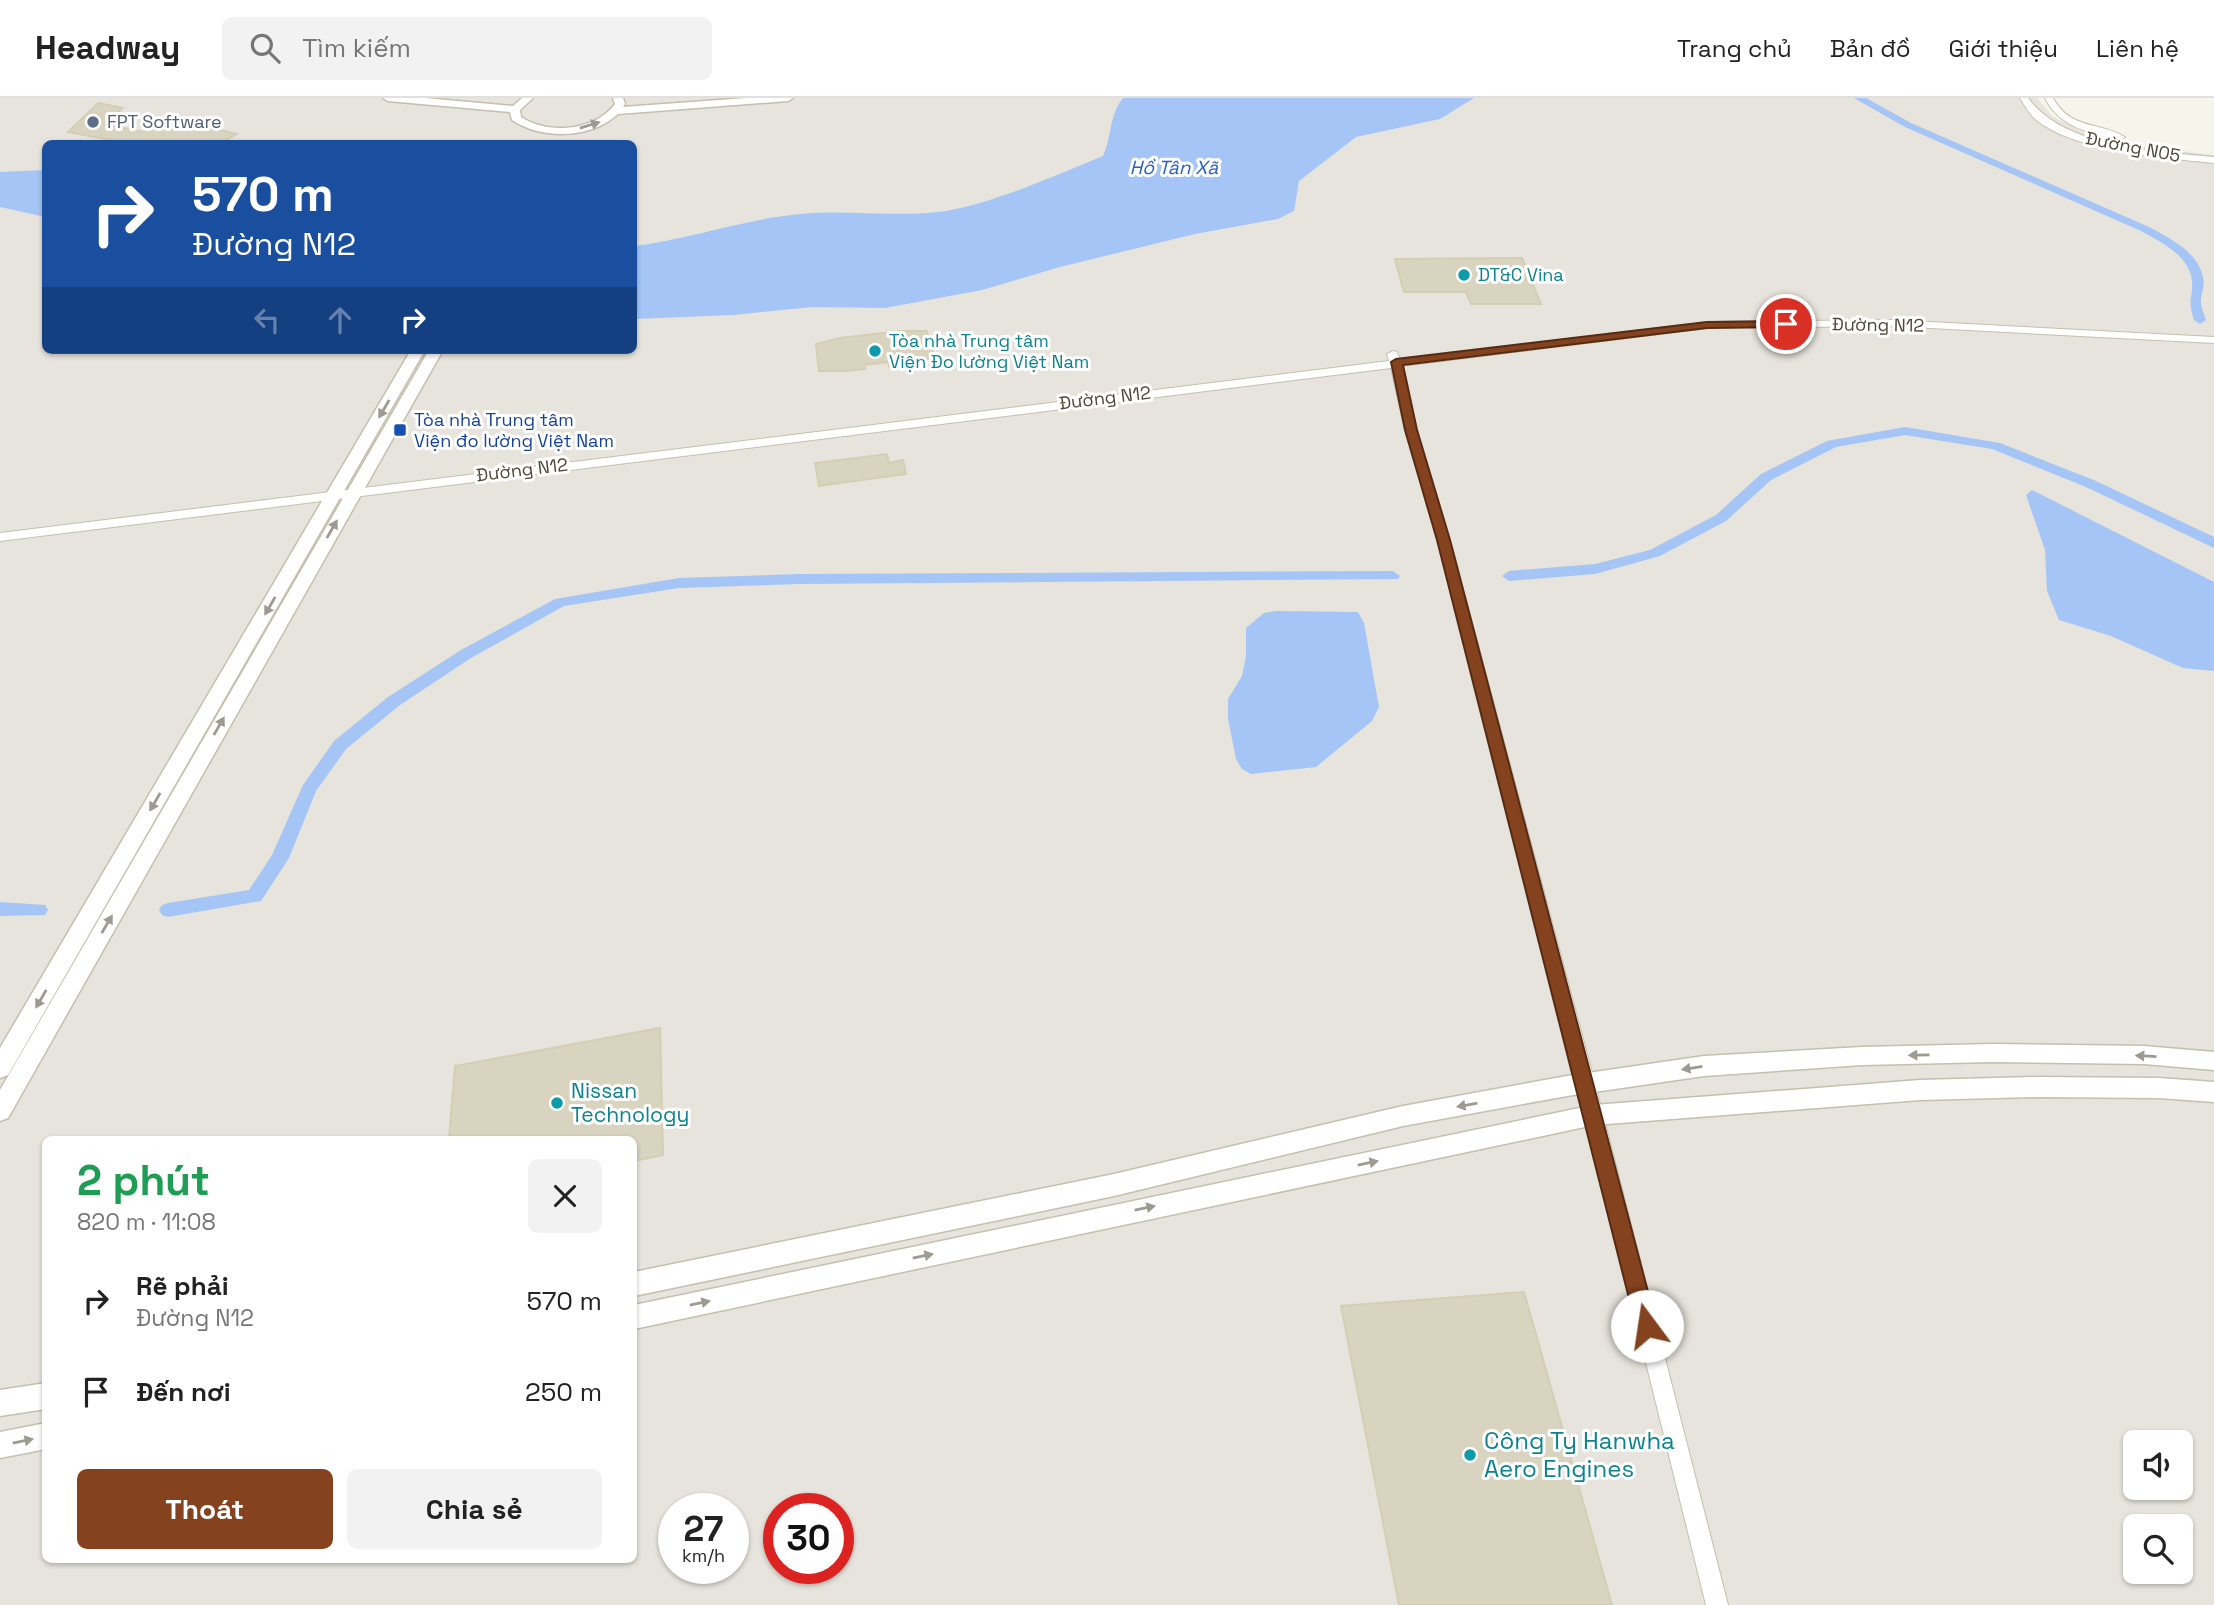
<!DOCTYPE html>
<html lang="vi">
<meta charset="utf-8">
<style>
:root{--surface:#fff;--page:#f2f2f2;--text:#222;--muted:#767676;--line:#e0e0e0;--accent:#85421e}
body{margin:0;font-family:"Space Grotesk",sans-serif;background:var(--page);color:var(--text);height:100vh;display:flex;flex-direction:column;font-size:26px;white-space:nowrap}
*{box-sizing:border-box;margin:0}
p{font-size:23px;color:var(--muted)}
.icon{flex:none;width:38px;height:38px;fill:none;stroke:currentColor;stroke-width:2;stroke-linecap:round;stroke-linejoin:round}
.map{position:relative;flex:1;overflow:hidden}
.details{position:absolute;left:42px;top:1038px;width:595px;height:427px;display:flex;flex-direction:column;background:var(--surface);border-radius:10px;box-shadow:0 2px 5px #0004}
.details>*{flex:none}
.banner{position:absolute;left:42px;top:42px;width:595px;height:214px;border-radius:10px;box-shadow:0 2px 5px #0004;background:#1a4fa0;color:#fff;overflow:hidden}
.buttons{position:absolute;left:2123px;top:1332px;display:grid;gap:14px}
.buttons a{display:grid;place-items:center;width:70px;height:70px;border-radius:10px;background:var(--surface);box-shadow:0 2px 5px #0004;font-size:35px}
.speed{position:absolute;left:658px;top:1395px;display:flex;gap:14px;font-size:35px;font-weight:700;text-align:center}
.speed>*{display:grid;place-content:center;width:91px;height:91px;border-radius:50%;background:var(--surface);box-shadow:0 2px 5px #0004;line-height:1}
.speed small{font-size:18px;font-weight:400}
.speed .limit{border:10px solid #d22;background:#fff;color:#111}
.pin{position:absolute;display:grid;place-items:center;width:60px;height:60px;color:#fff;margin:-30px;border:4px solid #fff;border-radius:50%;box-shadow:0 2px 7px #0007}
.me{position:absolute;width:77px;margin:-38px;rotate:346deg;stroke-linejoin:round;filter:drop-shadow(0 0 5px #0008)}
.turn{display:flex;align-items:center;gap:24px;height:147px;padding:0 35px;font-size:32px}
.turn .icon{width:91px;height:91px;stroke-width:2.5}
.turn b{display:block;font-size:49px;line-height:60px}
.lanes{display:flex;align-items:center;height:66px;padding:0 35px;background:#0003;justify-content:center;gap:35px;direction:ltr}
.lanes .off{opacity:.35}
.round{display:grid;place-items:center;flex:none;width:74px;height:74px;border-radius:10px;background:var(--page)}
.overview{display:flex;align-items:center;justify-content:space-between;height:119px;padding:0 35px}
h1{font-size:42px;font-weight:600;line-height:52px;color:#1e9e55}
.button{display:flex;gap:14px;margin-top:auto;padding:14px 35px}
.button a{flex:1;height:80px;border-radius:10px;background:var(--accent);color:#fff;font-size:28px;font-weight:600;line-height:80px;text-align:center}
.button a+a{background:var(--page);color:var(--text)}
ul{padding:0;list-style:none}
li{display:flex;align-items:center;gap:21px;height:91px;padding:0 35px}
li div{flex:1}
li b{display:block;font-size:26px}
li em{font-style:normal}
header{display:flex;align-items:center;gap:42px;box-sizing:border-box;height:98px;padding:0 35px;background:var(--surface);border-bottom:2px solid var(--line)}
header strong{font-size:33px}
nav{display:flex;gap:38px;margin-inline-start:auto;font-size:24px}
.search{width:490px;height:63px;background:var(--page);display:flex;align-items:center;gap:18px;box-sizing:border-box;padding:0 24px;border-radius:10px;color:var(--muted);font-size:26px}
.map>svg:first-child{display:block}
</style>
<header>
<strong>Headway</strong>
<div class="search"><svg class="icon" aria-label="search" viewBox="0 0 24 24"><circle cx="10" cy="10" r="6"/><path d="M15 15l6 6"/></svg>Tìm kiếm</div>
<nav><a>Trang chủ</a><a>Bản đồ</a><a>Giới thiệu</a><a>Liên hệ</a></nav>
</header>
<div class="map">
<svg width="2214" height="1507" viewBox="0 0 2214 1507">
<rect width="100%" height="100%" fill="#f6f5eb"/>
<!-- industrial -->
<path fill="#e6e4dc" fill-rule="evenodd" d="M0,0H2037L2052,18L2093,39L2127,46L2214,57V1507H0ZM46,46H634V252H46ZM46,1041H634V1461H46ZM2135,1344H2180V1390H2135ZM674,1410H733V1470H674ZM779,1410H838V1470H779ZM2135,1428H2180V1474H2135Z"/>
<!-- water -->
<g fill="#a5c5f6">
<path d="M1123,0H1474L1440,21L1356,39L1299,83L1294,113L1278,121L1195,136L1060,169L982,192L885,210L812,209L733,217L634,221V148C690,141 744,121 801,116C849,111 898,120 946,113C994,105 1057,77 1103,58C1112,39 1109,17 1123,0Z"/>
<polygon points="45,72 45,119 0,109 0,74"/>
<polygon points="2032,392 2214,484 2214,573 2183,570 2111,538 2059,522 2047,493 2045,452 2026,397"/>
<polygon points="1276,513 1358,514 1364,525 1379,609 1372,623 1316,669 1251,676 1242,671 1236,661 1228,621 1228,601 1242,578 1246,558 1246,530 1264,515"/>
</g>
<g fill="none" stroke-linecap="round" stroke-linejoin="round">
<!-- canal -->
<g fill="#a5c5f6" fill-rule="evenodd">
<path d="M1854,0H1866L1911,25L2149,129C2169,140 2199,154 2203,180C2205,188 2202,193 2201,201C2200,208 2204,215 2206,222L2200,226L2194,222C2187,200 2193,202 2192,183C2190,158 2161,144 2141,133L1905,29Z"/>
<polygon points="1905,329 2000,345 2096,383 2214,439 2214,450 2086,389 1992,351 1905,337 1836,349 1771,382 1726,423 1660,458 1595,476 1509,483 1502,478 1509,473 1595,466 1650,452 1716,417 1761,376 1827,343"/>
<polygon points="1393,473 1400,478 1398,481 799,486 679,490 564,508 471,560 400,607 346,651 316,693 289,760 261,803 168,819 162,817 159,812 162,807 168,805 249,792 272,757 303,687 334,643 388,599 461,552 555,501 679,480 799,476"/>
<polygon points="0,804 45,807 48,812 45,817 0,818"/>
</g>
</g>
<!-- building -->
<g fill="#d9d4c0" stroke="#d4ceb2" stroke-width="2">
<polygon points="98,5 123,10 105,26 143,34 169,21 237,36 219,46 119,46 122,44 68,34"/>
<polygon points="1522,160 1541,206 1471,206 1466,194 1404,194 1395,161"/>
<polygon points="901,233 927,233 934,260 889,268 888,264 864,267 865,271 847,273 819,273 816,246 840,240"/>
<polygon points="887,356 889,365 903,362 906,376 819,388 815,365"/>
<polygon points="660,930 663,1057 634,1063 634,1041 449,1041 455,968"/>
<polygon points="1524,1194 1612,1507 1399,1507 1341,1208"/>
</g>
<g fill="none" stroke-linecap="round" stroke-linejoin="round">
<!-- minor casing -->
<g stroke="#c3c0ad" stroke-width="2">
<g id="minor">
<path d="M2020,0H2028C2066,51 2156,53 2214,59V65C2166,60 2067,53 2032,18C2028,13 2024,6 2020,0Z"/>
<path d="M2045,0H2053C2070,32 2101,24 2125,39L2121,42C2091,36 2059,29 2045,0Z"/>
<polygon points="1892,222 2214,239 2214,245 1892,228 1707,230 1401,268 1417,332 1450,442 1595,986 1728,1507 1706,1507 1577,986 1438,442 1405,332 1391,270 0,443 0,435 1389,263 1387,256 1393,253 1397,254 1400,262 1707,224"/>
</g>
</g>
<!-- tertiary casing -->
<g stroke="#c3c0ad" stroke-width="3">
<g id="tertiary">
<path d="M383,0H425L513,8L522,0H533L520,12L521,19C548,37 595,33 615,6L613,0H623L625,6L623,9L746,0H793L788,3L618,16C591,41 542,42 512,22L510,14L388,3Z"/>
<polygon points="411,252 425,252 8,977 0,980 0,950"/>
<polygon points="429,252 443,252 8,1020 0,1023 0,992"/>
<polygon points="1992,946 2144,948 2214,954 2214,972 2144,966 1992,964 1862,967 1704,978 1567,998 1403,1028 1114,1098 634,1198 634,1174 1114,1076 1403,1008 1567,978 1704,958 1862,949"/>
<polygon points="2037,979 2159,980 2214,984 2214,1004 2159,1000 2037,999 1920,1002 1594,1027 634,1231 634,1207 1594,1007 1920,982"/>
<polygon points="46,1285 46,1311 0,1318 0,1292"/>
<polygon points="46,1325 46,1351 0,1360 0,1334"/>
</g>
</g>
<!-- minor -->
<use href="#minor" fill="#fff" fill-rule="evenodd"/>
<!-- tertiary -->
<use href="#tertiary" fill="#fff" fill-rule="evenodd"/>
</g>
<!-- one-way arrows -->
<defs><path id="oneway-solid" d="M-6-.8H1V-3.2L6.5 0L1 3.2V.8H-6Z" transform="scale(1.75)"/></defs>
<g fill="#9d9a92">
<use href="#oneway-solid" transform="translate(590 27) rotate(-17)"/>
<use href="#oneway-solid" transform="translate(384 311) rotate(120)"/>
<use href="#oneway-solid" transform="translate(332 431) rotate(-60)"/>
<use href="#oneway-solid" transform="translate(270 508) rotate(120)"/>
<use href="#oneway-solid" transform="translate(219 628) rotate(-60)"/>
<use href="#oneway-solid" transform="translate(155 704) rotate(120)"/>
<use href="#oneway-solid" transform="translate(107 826) rotate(-60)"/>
<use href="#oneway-solid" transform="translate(41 901) rotate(120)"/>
<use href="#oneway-solid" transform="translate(1919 957) rotate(179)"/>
<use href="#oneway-solid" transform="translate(2146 958) rotate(-177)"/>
<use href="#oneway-solid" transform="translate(1692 970) rotate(171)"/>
<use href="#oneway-solid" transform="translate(1467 1007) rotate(170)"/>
<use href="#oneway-solid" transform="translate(1368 1065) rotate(-11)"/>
<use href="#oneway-solid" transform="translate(1145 1110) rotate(-12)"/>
<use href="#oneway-solid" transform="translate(923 1158) rotate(-12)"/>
<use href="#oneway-solid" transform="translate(700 1205) rotate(-12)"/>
<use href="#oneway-solid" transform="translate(23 1343) rotate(-11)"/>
</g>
<!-- route -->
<polygon fill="#85421e" stroke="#562b14" stroke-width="2" points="1786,223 1792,226 1790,229 1707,230 1403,267 1417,332 1450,442 1657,1228 1654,1235 1647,1238 1639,1235 1636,1228 1437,442 1405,332 1391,264 1396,261 1707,224"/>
<!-- markers -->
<circle fill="#5c6f8a" stroke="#fff" stroke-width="2.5" cx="93" cy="24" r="7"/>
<g fill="#0f9aa8" stroke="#fff" stroke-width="2.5">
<circle cx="1464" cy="177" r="7"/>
<circle cx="875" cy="253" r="7"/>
<circle cx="557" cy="1005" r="7"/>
<circle cx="1470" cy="1357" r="7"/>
</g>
<rect fill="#1a4fb4" stroke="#fff" stroke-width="2.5" x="393" y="325" width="14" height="14" rx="3.5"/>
<g text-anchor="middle" stroke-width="6" stroke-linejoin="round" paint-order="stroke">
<!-- far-service labels -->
<g font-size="18" fill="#4e5e75" stroke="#fff" text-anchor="start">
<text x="107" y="30">FPT Software</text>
</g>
<!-- far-street labels -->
<g font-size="18" fill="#4c4838" stroke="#fff">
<text transform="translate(2133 49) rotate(11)" y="6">Đường N05</text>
<text transform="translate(1878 227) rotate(1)" y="6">Đường N12</text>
<text transform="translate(1105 300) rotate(-7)" y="6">Đường N12</text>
<text transform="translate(522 372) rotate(-7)" y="6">Đường N12</text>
</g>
<!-- far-culture labels -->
<g font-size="18" fill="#0d838f" stroke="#fff" text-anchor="start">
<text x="1478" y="183">DT&amp;C Vina</text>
<text x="889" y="249">Tòa nhà Trung tâm<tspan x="889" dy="21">Viện Đo lường Việt Nam</tspan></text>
</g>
<!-- far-transit labels -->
<g font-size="18" fill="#164399" stroke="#fff" text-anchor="start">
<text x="414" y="328">Tòa nhà Trung tâm<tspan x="414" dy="21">Viện đo lường Việt Nam</tspan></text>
</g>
<!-- far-water labels -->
<g font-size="19" font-style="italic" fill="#2862c0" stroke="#fff">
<text x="1174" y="76">Hồ Tân Xã</text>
</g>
<!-- culture labels -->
<g font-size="21" fill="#0d838f" stroke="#fff" text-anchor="start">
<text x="571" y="1000">Nissan<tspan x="571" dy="24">Technology</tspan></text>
</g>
<!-- near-culture labels -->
<g font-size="24" fill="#0d838f" stroke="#fff" text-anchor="start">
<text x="1484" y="1351">Công Ty Hanwha<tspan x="1484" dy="28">Aero Engines</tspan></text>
</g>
</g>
</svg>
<div class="buttons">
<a><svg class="icon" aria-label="sound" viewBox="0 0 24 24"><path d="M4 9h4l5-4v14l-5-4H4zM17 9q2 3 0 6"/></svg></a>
<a><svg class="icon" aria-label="search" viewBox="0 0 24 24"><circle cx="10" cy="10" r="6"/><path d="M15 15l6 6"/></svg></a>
</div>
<div class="speed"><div>27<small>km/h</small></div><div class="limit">30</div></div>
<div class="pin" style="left:1786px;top:226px;background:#d93025"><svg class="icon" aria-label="arrive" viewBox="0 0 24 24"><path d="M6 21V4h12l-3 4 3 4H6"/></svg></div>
<svg class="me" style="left:1647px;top:1228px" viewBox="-20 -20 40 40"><circle r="19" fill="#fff"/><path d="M0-13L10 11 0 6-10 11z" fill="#85421e"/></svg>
<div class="banner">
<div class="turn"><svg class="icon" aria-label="right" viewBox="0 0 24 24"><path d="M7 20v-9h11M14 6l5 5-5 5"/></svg><div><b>570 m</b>Đường N12</div></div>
<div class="lanes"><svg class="icon off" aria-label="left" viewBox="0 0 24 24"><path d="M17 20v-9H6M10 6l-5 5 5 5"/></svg><svg class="icon off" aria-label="ahead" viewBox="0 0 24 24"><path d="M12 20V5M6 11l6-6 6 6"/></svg><svg class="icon" aria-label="right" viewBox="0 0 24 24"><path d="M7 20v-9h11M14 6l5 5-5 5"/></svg></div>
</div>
<section class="details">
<div class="overview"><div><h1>2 phút</h1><p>820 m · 11:08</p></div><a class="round"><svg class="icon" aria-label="close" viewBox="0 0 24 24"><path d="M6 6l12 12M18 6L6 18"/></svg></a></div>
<ul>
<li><svg class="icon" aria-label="right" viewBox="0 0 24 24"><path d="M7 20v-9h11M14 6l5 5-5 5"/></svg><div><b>Rẽ phải</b><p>Đường N12</p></div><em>570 m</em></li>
<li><svg class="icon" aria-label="arrive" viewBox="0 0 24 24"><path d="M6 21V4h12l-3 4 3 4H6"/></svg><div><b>Đến nơi</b></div><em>250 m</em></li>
</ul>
<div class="button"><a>Thoát</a><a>Chia sẻ</a></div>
</section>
</div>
